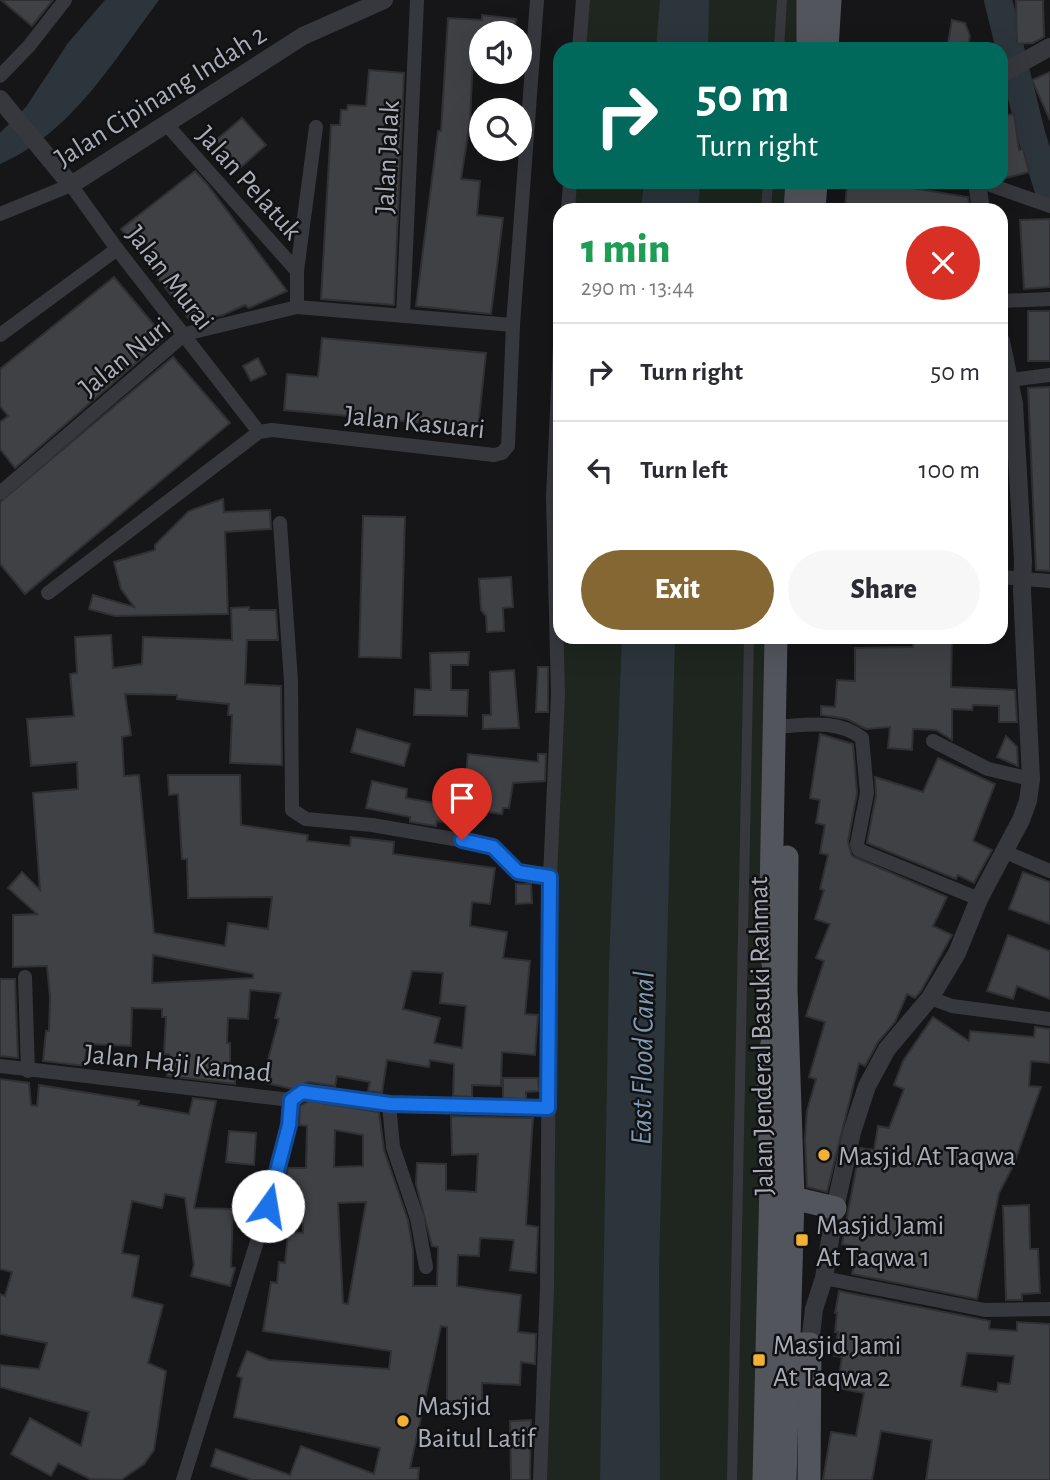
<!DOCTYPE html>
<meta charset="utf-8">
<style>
:root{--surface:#fff;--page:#f7f7f7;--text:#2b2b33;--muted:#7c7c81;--line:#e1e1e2;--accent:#856733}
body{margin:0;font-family:"Alegreya Sans",sans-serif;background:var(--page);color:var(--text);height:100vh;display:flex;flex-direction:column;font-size:26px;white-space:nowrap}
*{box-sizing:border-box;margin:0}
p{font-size:23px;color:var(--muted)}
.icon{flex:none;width:38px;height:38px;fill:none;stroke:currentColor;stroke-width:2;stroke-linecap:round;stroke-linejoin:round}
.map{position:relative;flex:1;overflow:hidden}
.panel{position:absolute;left:553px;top:203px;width:455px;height:441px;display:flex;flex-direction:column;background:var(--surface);border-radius:21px;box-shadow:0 7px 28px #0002}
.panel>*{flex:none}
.guide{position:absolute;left:553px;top:42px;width:455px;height:147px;border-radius:21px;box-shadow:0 7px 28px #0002;background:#00695c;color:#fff;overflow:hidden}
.controls{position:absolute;left:469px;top:21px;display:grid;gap:14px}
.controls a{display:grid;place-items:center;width:63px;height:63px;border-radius:50%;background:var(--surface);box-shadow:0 7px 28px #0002;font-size:35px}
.pin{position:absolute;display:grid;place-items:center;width:60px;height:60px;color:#fff;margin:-72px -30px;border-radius:50% 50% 50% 0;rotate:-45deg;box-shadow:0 0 7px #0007}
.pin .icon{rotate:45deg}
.me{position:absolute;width:77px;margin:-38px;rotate:13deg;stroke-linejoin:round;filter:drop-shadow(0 0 5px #0008)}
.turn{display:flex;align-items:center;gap:24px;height:147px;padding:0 28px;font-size:32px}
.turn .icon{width:91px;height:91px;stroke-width:2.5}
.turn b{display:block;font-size:49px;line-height:60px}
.round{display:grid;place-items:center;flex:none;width:74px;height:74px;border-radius:37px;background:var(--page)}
.overview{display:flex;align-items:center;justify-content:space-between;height:119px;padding:0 28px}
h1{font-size:42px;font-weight:800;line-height:52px;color:#1e9e55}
.action{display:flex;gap:14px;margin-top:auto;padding:14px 28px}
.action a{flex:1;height:80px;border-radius:42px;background:var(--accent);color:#fff;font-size:28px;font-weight:800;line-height:80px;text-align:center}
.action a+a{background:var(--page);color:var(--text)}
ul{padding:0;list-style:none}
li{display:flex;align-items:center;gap:21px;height:98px;padding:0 28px;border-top:2px solid var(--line)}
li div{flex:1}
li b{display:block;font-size:26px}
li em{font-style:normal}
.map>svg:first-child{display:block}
</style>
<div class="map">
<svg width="1050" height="1480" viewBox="0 0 1050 1480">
<rect width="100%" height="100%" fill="#161618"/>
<!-- green -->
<g fill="#1e261f">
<polygon points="583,0 808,0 808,49 580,49"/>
<polygon points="570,182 797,182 795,210 568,210"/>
<polygon points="560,637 776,637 757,1480 541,1480"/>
</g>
<!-- water -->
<g fill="#2c353c">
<path d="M105,0H159C114,60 72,133 0,164V133L26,107L68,43Z"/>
<polygon points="660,0 709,0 708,49 656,49"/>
<polygon points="644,182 700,182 698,210 641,210"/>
<polygon points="622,637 675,637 659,1269 660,1480 600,1480 609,966"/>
</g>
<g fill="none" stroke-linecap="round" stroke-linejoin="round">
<!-- river -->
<polyline stroke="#2c353c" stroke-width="28" points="998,0 1032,137 1050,194"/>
</g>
<!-- building -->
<g fill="#404145" stroke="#303034" stroke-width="2" fill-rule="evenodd">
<polygon points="1,0 53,0 32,26"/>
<polygon points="1016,0 1043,0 1044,37 1033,43 1017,44"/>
<polygon points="482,15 516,19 514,33 481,33 481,57 473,56 470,121 461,179 480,181 477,215 503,218 491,314 416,306 438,131 441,131 448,18 482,20"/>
<polygon points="952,20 965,23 970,36 967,49 947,49"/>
<polygon points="369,70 404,73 394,305 321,299 331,125 340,125 341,110 347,110 348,105 366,106"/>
<polygon points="1050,72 1050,120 1032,80"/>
<polygon points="1014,114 1019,150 1023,149 1029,172 1002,179 1001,116"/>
<polygon points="242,118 266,145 240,168 216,140"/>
<polygon points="195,171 207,184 287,291 249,308 245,305 223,315 192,322 189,319 121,229"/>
<polygon points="847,182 918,182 917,189 968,197 970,210 845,210"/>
<polygon points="1050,219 1050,287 1024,289 1020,220"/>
<polygon points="114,277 165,338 15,468 0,449 0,422 8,416 0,406 0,369"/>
<rect x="1028" y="311" width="22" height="50"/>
<polygon points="322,338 486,353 478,428 284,410 287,374 318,377"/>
<polygon points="173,357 230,423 25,594 0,564 0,502"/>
<polygon points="258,358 266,374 251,381 243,366"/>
<polygon points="1050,387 1050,571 1036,570 1028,388"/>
<polygon points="223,499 224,512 270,510 271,529 225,532 228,614 115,616 89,609 93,595 134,607 121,589 114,562 155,550 155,545 189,511"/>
<polygon points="363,516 405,517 401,658 359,657"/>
<polygon points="511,577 513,607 503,608 504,631 487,632 486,616 481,610 479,579"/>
<path d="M249,607V610H276L278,640H247L245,684L281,686L282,765L230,763L232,715H228L229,704L177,699V695L125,694L131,735L122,737L124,776L139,775L154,933L225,946L228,923L268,929L272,897L188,898L187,859H182L178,794L169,795L168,775H240L241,825L308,835L307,841L350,846L351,837L394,842L393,854L495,868L490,904L472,902L470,926L507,932L503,958L530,961L525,1014L538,1015L535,1055L502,1052L501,1086L472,1085V1097L453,1096L454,1064L430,1060L429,1067L387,1060L382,1093L368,1091L370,1082L337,1076L335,1086L308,1082L292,1089L262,1082L279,1019L275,1018L281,993L250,990L248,1019L228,1018L227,1043H230V1074H235V1084L167,1076L169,1054H164L166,1017H162V1009L132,1008L131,1046L87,1044L84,1066L43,1061L46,1031H49L50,998L47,966L13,967V915L37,914L8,888L22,872L40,890L33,793L78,789L77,762L31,766L27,719L74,716L70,674L77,673L75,637L111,635L113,668L142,664L143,637L232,640L231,608ZM153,955L253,974V978L152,983ZM412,971L443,973L440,1003L466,1006L462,1048L434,1043L440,1018L403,1009Z"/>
<polygon points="914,637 952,637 951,687 1015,690 1017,722 999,722 999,706 973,705 972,710 952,709 952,740 936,730 913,729 912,750 888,748 890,727 866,729 847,719 821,715 821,706 835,707 837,680 855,681 855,648 913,647"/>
<polygon points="469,652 468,665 451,665 451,690 468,690 467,716 414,715 415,689 431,690 430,653"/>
<polygon points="538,667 548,667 548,712 536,712"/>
<polygon points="514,670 519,728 483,729 483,715 491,715 490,672"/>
<polygon points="357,729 410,744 404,766 351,752"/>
<polygon points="820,734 853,744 857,793 848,842 852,856 947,897 933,926 952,935 921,991 915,998 907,994 895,1022 878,1042 865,1066 859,1063 827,1192 807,1187 805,1139 807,1111 816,1079 809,1077 825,1022 806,1016 824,961 816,958 830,924 815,919 824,890 820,889 828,855 820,853 825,825 816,823 820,800 810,798"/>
<polygon points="1006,736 1017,747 1018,766 997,757"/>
<polygon points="468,754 538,762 538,754 546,754 545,781 513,783 509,808 503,808 502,814 457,807 455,824 437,821 436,826 410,822 410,817 366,808 372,781 407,789 406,798 446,805 449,790 464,792"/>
<polygon points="938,758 995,784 973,841 992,850 974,883 958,875 956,879 867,843 876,795 875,777 923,792"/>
<polygon points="1023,872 1050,882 1050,924 1009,909"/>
<polygon points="516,884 531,884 532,903 516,904"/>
<polygon points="1008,935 1050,951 1050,999 1017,986 1013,999 987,991"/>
<polygon points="0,979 15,979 18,1058 0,1056"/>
<polygon points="933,1017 969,1041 970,1031 1034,1037 1035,1027 1050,1029 1050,1063 1031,1061 1029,1086 1041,1087 1014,1164 999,1193 977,1299 852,1274 858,1248 842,1244 860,1148 874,1150 878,1126 889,1128 904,1089 894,1085 903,1061"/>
<polygon points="503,1078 538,1078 539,1091 526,1092 526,1099 503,1098"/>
<polygon points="0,1079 29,1083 31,1105 37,1106 39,1085 139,1101 138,1105 189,1114 193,1098 216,1101 194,1208 233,1209 231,1267 235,1268 230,1286 191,1276 194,1265 185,1198 165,1194 162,1208 132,1201 122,1253 139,1256 132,1297 163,1305 148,1363 166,1371 154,1450 144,1464 121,1480 90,1479 58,1463 51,1476 11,1454 30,1418 81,1446 89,1412 0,1387 0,1365 39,1369 47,1343 0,1334 0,1294 5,1296 12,1272 0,1269"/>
<path d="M309,1101L379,1112L384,1150L408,1220L413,1250V1286H437L438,1247L432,1246L416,1184L417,1163L446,1164V1190L476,1192L478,1154L452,1155L451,1116L533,1118L526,1225L538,1227L536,1273L510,1270L514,1240L480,1238L479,1256L458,1255L457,1286L521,1295L518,1332L536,1334L535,1364L521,1362L520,1385L482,1383V1401H447V1327L441,1326L410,1468H419L418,1480H252L211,1466L216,1449L290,1475L301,1446L374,1474L380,1448L234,1417L242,1378L237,1376L247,1351L269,1360L389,1369L391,1351L263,1331L271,1282L277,1283L279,1262L285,1263L288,1232L303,1233L302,1204H283V1188L288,1168H306L307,1126L299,1125L300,1106ZM335,1130L363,1135V1166L334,1167ZM366,1202L348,1304L343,1303L338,1203Z"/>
<polygon points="229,1131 256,1133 254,1165 226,1162"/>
<polygon points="255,1194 261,1194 255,1214 237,1211 238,1198 254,1199"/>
<polygon points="1029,1205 1030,1249 1038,1249 1040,1293 1022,1294 1022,1300 1006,1300 1003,1206"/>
<path d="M839,1291L990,1321L989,1329L1017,1331V1322L1050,1324V1480H926L932,1440L881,1431L872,1480H823L831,1432L856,1436L864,1393L837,1388L842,1357L834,1356L838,1332H835L837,1313H835ZM967,1353L1014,1356L1010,1384L998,1383L997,1392L961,1386Z"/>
<polygon points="531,1420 530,1480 511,1480 510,1421"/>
</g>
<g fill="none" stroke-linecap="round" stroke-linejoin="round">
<!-- pedestrian -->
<g stroke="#37383d" stroke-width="10">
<polyline points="779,49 782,0"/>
<polyline points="766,210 768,182"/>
<polyline points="732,1480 749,637"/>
</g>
<!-- minor -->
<g stroke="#37383d" stroke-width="14">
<polyline points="579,49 583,0"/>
<polyline points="0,76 29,46 65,0"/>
<polyline points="167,125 297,271"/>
<polyline points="982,182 1050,206"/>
<polyline points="568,210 570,182"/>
<polyline points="0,214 71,185 117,249 259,432"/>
<polyline points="1001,301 1050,299"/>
<polyline points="297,307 297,271 316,127"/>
<polyline points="403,316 417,0"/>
<polyline points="0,335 117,249"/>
<polyline points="1010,380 1050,375"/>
<polyline points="0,493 185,334 297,307 513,325"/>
<polyline points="280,523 291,681 292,810 306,819 372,825 483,844 504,856 518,872 550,877"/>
<polyline points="1001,577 1050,581"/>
<polyline points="48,593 259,432 272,430 494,455 502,453 508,446 513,325 537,0"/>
<path d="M787,726C813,724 840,721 862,738L867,793L857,844L859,850L979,899"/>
<polyline points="933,741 988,769 1031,779"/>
<polyline points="1003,851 1050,871"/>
<polyline points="25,977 28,1071"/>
<polyline points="930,998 952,1006 1050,1019"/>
<polyline points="0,1066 291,1100 289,1125 268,1206 183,1480"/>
<polyline points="291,1100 307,1091 389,1104 548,1109"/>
<polyline points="389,1104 393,1147 417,1218 426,1267"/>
<polyline points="824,1278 985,1310 1050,1309"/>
<polyline points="540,1480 547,1287 550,877 558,694 553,497 560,344"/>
</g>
<!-- tertiary -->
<g stroke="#37383d" stroke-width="18">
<polyline points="1001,74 1050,47"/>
<polyline points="0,99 71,185 303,36 384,0"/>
<polyline points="977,182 981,210"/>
<polyline points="810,1344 814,1309 824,1278 835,1208 852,1132 867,1086 887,1049 930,998 957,953 979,899 1021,820 1028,801 1031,779 1022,590 1023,561 1014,404 1001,341"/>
</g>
<!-- primary -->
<g stroke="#53555c" stroke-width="23">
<polyline points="808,0 808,49"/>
<polyline points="827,49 830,0"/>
<polyline points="795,210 797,182"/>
<polyline points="814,210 816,182"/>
<polyline points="793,1198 835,1208"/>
<polyline points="788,1344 810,1344 809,1480"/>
<polyline points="764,1480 771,1181 768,1062 773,1039 774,969 770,946 776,637"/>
<polyline points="785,1480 793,1198 786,989 787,857"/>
</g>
</g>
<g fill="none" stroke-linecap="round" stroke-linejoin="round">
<!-- route casing -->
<g stroke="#114b97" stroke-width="18">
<polyline id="route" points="268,1206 289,1125 291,1100 302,1092 390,1104 548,1108 550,877 518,872 493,847 462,840"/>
</g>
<!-- route -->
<use href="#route" stroke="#1a73e8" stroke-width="12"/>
</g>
<!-- markers -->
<g fill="#f2b134" stroke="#111113" stroke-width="2.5">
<circle cx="824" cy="1155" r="7"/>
<rect x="795" y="1233" width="14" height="14" rx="3.5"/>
<rect x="752" y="1353" width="14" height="14" rx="3.5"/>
<circle cx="403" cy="1421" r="7"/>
</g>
<g text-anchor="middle" stroke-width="5" stroke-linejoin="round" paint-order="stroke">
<!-- street labels -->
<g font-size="28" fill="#a8adb8" stroke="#111113">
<text transform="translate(160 95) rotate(-32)" y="10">Jalan Cipinang Indah 2</text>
<text transform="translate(386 157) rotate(-87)" y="10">Jalan Jalak</text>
<text transform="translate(250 182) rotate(48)" y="10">Jalan Pelatuk</text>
<text transform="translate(171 277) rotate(52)" y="10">Jalan Murai</text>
<text transform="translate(124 356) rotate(-39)" y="10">Jalan Nuri</text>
<text transform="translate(415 421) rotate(6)" y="10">Jalan Kasuari</text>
<text transform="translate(760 1036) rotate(-91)" y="10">Jalan Jenderal Basuki Rahmat</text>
<text transform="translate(178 1062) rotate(6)" y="10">Jalan Haji Kamad</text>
</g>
<!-- poi labels -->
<g font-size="28" fill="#a8adb8" stroke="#111113" text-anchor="start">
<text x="838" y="1165">Masjid At Taqwa</text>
<text x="816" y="1234">Masjid Jami<tspan x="816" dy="32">At Taqwa 1</tspan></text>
<text x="773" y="1354">Masjid Jami<tspan x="773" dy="32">At Taqwa 2</tspan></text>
<text x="417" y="1415">Masjid<tspan x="417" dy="32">Baitul Latif</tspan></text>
</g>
<!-- water labels -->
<g font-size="30" font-style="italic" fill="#7f9bb3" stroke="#111113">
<text transform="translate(642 1058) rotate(-89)" y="10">East Flood Canal</text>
</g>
</g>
</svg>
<div class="controls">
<a><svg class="icon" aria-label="sound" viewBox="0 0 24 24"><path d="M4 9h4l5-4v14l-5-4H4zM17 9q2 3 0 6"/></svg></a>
<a><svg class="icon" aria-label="search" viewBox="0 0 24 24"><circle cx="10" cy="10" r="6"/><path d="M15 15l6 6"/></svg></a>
</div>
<div class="pin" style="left:462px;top:840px;background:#d93025"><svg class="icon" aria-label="arrive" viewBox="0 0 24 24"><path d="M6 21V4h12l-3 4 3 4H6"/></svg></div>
<svg class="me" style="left:268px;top:1206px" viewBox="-20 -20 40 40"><circle r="19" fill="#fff"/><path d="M0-13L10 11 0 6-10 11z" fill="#1a73e8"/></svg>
<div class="guide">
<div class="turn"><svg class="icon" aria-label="right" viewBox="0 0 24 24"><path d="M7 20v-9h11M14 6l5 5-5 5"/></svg><div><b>50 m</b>Turn right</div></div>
</div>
<section class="panel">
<div class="overview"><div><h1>1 min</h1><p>290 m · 13:44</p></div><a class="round" style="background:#d93025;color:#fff"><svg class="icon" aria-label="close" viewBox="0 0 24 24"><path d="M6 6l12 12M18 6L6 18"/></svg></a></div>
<ul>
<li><svg class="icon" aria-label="right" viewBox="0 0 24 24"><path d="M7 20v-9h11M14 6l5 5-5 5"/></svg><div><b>Turn right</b></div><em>50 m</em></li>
<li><svg class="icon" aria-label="left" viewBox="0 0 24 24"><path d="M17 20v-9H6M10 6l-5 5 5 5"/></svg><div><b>Turn left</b></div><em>100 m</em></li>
</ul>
<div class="action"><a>Exit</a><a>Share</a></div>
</section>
</div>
